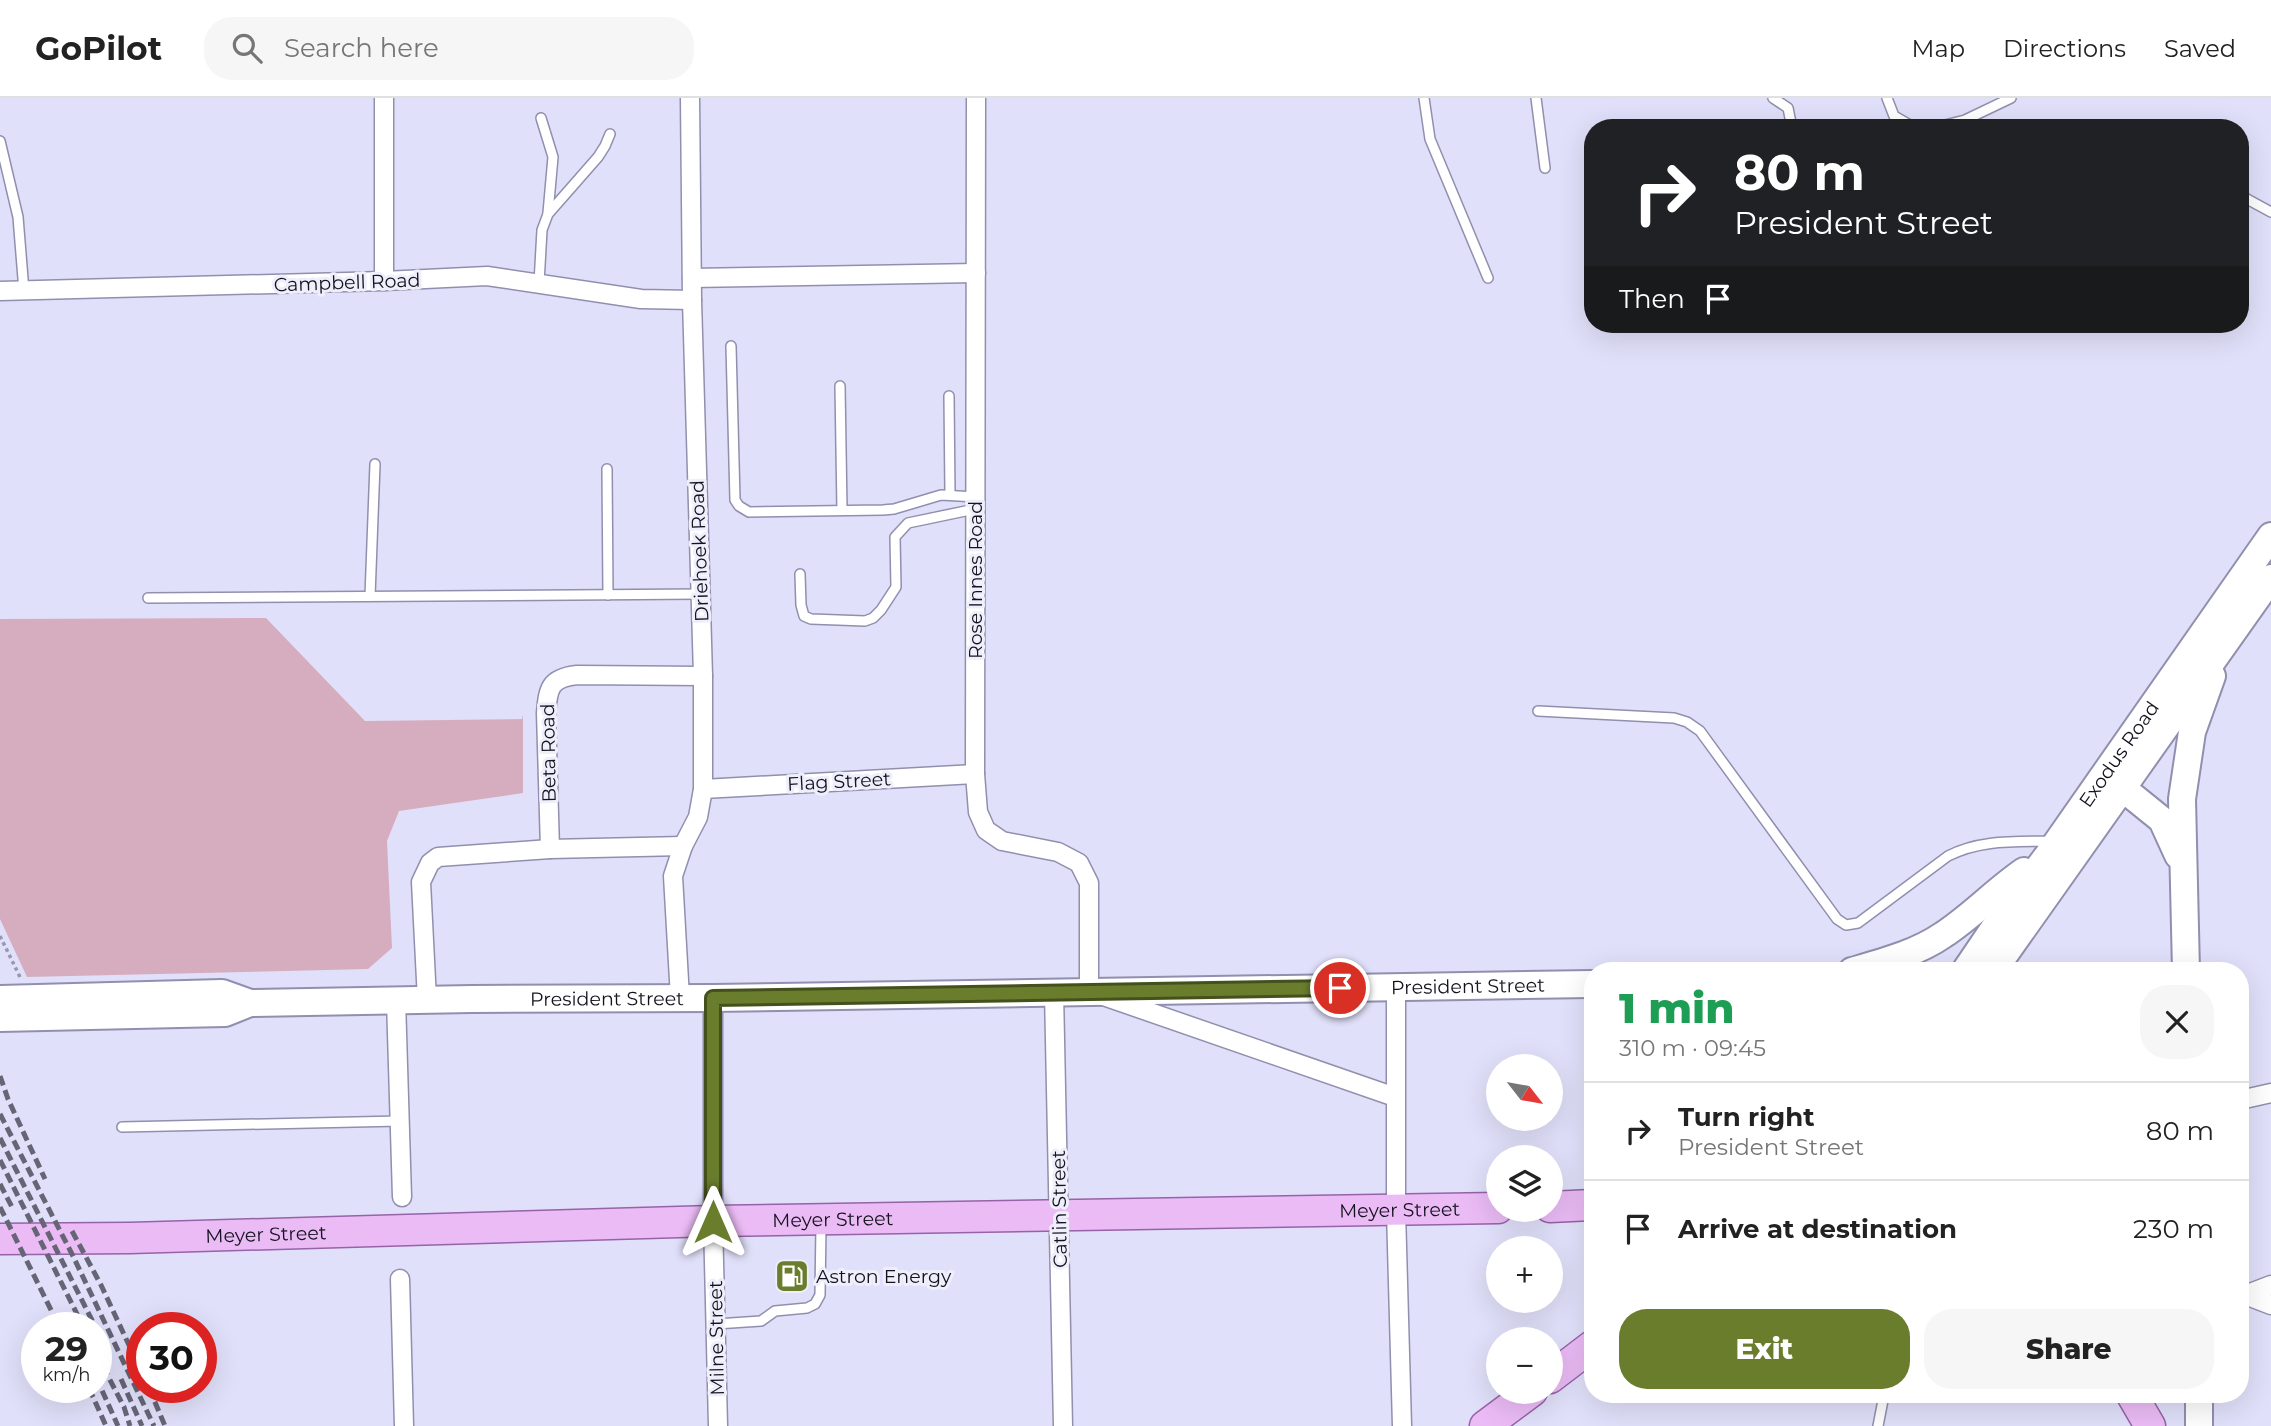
<!DOCTYPE html>
<meta charset="utf-8">
<style>
:root{--surface:#fff;--page:#f6f6f6;--text:#222;--muted:#767676;--line:#e0e0e0;--accent:#697d2d}
body{margin:0;font-family:Montserrat,sans-serif;background:var(--page);color:var(--text);height:100vh;display:flex;flex-direction:column;font-size:26px;white-space:nowrap}
*{box-sizing:border-box;margin:0}
p{font-size:23px;color:var(--muted)}
.icon{flex:none;width:38px;height:38px;fill:none;stroke:currentColor;stroke-width:2;stroke-linecap:round;stroke-linejoin:round}
.map{position:relative;flex:1;overflow:hidden}
.panel{position:absolute;left:1584px;top:864px;width:665px;height:441px;display:flex;flex-direction:column;background:var(--surface);border-radius:28px;box-shadow:0 7px 28px #0002}
.panel>*{flex:none}
.guide{position:absolute;left:1584px;top:21px;width:665px;height:214px;border-radius:28px;box-shadow:0 7px 28px #0002;background:#202124;color:#fff;overflow:hidden}
.needle{width:46px;rotate:121deg}
.controls{position:absolute;left:1486px;top:956px;display:grid;gap:14px}
.controls a{display:grid;place-items:center;width:77px;height:77px;border-radius:50%;background:var(--surface);box-shadow:0 7px 28px #0002;font-size:35px}
.speed{position:absolute;left:21px;top:1214px;display:flex;gap:14px;font-size:35px;font-weight:700;text-align:center}
.speed>*{display:grid;place-content:center;width:91px;height:91px;border-radius:50%;background:var(--surface);box-shadow:0 7px 28px #0002;line-height:1}
.speed small{font-size:18px;font-weight:400}
.speed .limit{border:10px solid #d22;background:#fff;color:#111}
.pin{position:absolute;display:grid;place-items:center;width:60px;height:60px;color:#fff;margin:-30px;border:4px solid #fff;border-radius:50%;box-shadow:0 2px 7px #0007}
.me{position:absolute;width:77px;margin:-38px;rotate:0deg;stroke-linejoin:round;filter:drop-shadow(0 0 5px #0008)}
.turn{display:flex;align-items:center;gap:24px;height:147px;padding:0 35px;font-size:32px}
.turn .icon{width:91px;height:91px;stroke-width:2.5}
.turn b{display:block;font-size:49px;line-height:60px}
.then{display:flex;align-items:center;height:66px;padding:0 35px;background:#0003;gap:14px;font-size:26px}
.round{display:grid;place-items:center;flex:none;width:74px;height:74px;border-radius:28px;background:var(--page)}
.summary{display:flex;align-items:center;justify-content:space-between;height:119px;padding:0 35px}
h1{font-size:42px;font-weight:800;line-height:52px;color:#1e9e55}
.button{display:flex;gap:14px;margin-top:auto;padding:14px 35px}
.button a{flex:1;height:80px;border-radius:28px;background:var(--accent);color:#fff;font-size:28px;font-weight:800;line-height:80px;text-align:center}
.button a+a{background:var(--page);color:var(--text)}
ul{padding:0;list-style:none}
li{display:flex;align-items:center;gap:21px;height:98px;padding:0 35px;border-top:2px solid var(--line)}
li div{flex:1}
li b{display:block;font-size:26px}
li em{font-style:normal}
header{display:flex;align-items:center;gap:42px;box-sizing:border-box;height:98px;padding:0 35px;background:var(--surface);border-bottom:2px solid var(--line)}
header strong{font-size:33px}
nav{display:flex;gap:38px;margin-inline-start:auto;font-size:24px}
.search{width:490px;height:63px;background:var(--page);display:flex;align-items:center;gap:18px;box-sizing:border-box;padding:0 24px;border-radius:28px;color:var(--muted);font-size:26px}
.map>svg:first-child{display:block}
</style>
<header>
<strong>GoPilot</strong>
<div class="search"><svg class="icon" aria-label="search" viewBox="0 0 24 24"><circle cx="10" cy="10" r="6"/><path d="M15 15l6 6"/></svg>Search here</div>
<nav><a>Map</a><a>Directions</a><a>Saved</a></nav>
</header>
<div class="map">
<svg width="2271" height="1328" viewBox="0 0 2271 1328">
<rect width="100%" height="100%" fill="#e1e0fa"/>
<!-- green -->
<polygon fill="#d6adbe" points="266,520 365,623 522,621 523,617 523,695 399,713 387,743 392,850 368,871 27,879 0,821 0,521"/>
<g fill="none" stroke-linecap="round" stroke-linejoin="round">
<!-- lane casing -->
<g stroke="#908fae" stroke-width="12">
<g id="lane">
<polyline points="1424,0 1430,41 1488,180"/>
<polyline points="1536,0 1545,70"/>
<polyline points="1773,0 1788,10 1792,30"/>
<polyline points="1887,0 1894,18 1915,30"/>
<polyline points="541,20 553,59 548,115"/>
<polyline points="1933,30 1965,22 2011,0"/>
<polyline points="0,43 18,119 24,193"/>
<polyline points="2240,95 2247,101 2271,114"/>
<polyline points="539,185 542,132 548,116 598,59 605,48 610,36"/>
<polyline points="731,248 735,402 739,408 749,414 883,412 894,411 941,397 976,399"/>
<polyline points="840,288 842,412"/>
<polyline points="949,298 950,397"/>
<polyline points="607,371 608,497"/>
<polyline points="800,476 801,507 804,518 811,521 865,523 873,520 881,512 896,489 895,439 908,425 975,411"/>
<polyline points="370,498 375,366"/>
<polyline points="148,500 701,496"/>
<path d="M1538,613L1674,620L1687,624L1700,633L1837,821L1846,827L1858,825L1948,758C1981,741 2016,744 2052,743"/>
<polyline points="122,1029 400,1023"/>
<polyline points="716,1226 761,1223 775,1213 807,1210 815,1206 820,1197 821,1127"/>
<polyline points="1878,1328 1884,1297"/>
</g>
</g>
<!-- street casing -->
<g stroke="#908fae" stroke-width="21">
<g id="street">
<polyline points="976,0 975,676 978,714 986,732 1002,743 1058,754 1079,765 1089,785 1089,893 1395,999"/>
<polyline points="692,180 976,175"/>
<polyline points="384,183 384,0"/>
<polyline points="0,193 384,183 487,178 641,201 692,202"/>
<polyline points="703,691 975,676"/>
<path d="M550,751L546,615C548,590 550,580 577,577L703,578"/>
<polyline points="1396,889 1396,1113 1402,1328"/>
<polyline points="1054,894 1063,1328"/>
<polyline points="680,900 673,778 683,748 698,719 703,691 703,578 692,202 690,0"/>
<polyline points="713,900 713,1123 718,1328"/>
<polyline points="396,902 402,1099"/>
<polyline points="427,902 421,784 430,765 438,759 550,751 683,748"/>
<polyline points="2240,1002 2271,995"/>
<polyline points="400,1181 404,1328"/>
<polyline points="2240,1196 2245,1197 2271,1187"/>
<polyline points="2245,1197 2271,1207"/>
</g>
</g>
<!-- secondary casing -->
<g stroke="#908fae" stroke-width="30">
<g id="secondary">
<polyline points="2110,680 2162,722 2178,757"/>
<path d="M1852,873C1883,864 1917,855 1943,837C1972,818 1995,793 2024,773"/>
<path id="s1" d="M1965,873L2005,814L2048,757L2271,438"/>
<polyline points="1993,873 2271,480"/>
<polyline points="2186,873 2182,701 2192,634 2212,578"/>
<polyline points="0,901 222,895 250,905"/>
<path id="s2" d="M0,920L225,915L250,905L472,901L713,900L1592,886"/>
<polyline points="2199,1328 2199,1297"/>
</g>
</g>
<!-- primary casing -->
<g stroke="#9663a6" stroke-width="33">
<g id="primary">
<polyline points="1550,1109 1592,1107"/>
<path id="s3" d="M0,1141L130,1140L713,1123L1498,1110"/>
<polyline points="1550,1280 1592,1248"/>
<polyline points="2132,1297 2150,1328"/>
<polyline points="1485,1328 1532,1293"/>
</g>
</g>
<!-- path -->
<polyline stroke="#9897ac" stroke-width="3.5" stroke-dasharray="3.5 3.5" stroke-linecap="butt" points="0,838 20,879"/>
<!-- lane -->
<use href="#lane" stroke="#fff" stroke-width="9"/>
<!-- street -->
<use href="#street" stroke="#fff" stroke-width="18"/>
<!-- secondary -->
<use href="#secondary" stroke="#fff" stroke-width="26"/>
<!-- primary -->
<use href="#primary" stroke="#ebbbf6" stroke-width="30"/>
<!-- rail -->
<g stroke="#666576" stroke-width="5" stroke-dasharray="10 5" stroke-linecap="butt">
<polyline points="0,978 8,1001 45,1081"/>
<polyline points="0,1016 73,1158 154,1328"/>
<polyline points="0,1040 104,1246"/>
<polyline points="0,1062 84,1230"/>
<polyline points="0,1086 13,1111"/>
<polyline points="0,1109 60,1230"/>
<polyline points="72,1133 101,1187 142,1275"/>
<polyline points="96,1255 124,1309 130,1328"/>
<polyline points="96,1279 118,1328"/>
<polyline points="121,1281 142,1328"/>
<polyline points="89,1290 106,1328"/>
<polyline points="149,1290 165,1328"/>
</g>
</g>
<g fill="none" stroke-linecap="round" stroke-linejoin="round">
<!-- route casing -->
<g stroke="#44511d" stroke-width="18">
<polyline id="route" points="713,1124 713,900 1340,890"/>
</g>
<!-- route -->
<use href="#route" stroke="#697d2d" stroke-width="12"/>
</g>
<!-- icons -->
<defs>
<g id="fuel-square" transform="scale(1.75)"><rect x="-9" y="-9" width="18" height="18" rx="4" fill="#697d2d" stroke="#efeffc"/><path d="M-5.5-6h7V0h2V4h1.3V-2.5L3-4.5l.8-.8L6-3V5H2.5V1h-1V6h-7ZM-4.2-4.7v3.2H.2V-4.7Z" fill="#fff"/></g>
</defs>
<g fill-rule="evenodd">
<use href="#fuel-square" x="792" y="1178"/>
</g>
<g text-anchor="middle" stroke-width="6" stroke-linejoin="round" paint-order="stroke">
<!-- street labels -->
<g font-size="19" fill="#13121d" stroke="#efeffc">
<text transform="translate(347 184) rotate(-2)" y="7">Campbell Road</text>
<text transform="translate(699 453) rotate(-92)" y="7">Driehoek Road</text>
<text transform="translate(975 482) rotate(-90)" y="7">Rose Innes Road</text>
<text transform="translate(548 655) rotate(-91)" y="7">Beta Road</text>
<text dy="7" stroke="none"><textPath href="#s1" startOffset="266">Exodus Road</textPath></text>
<text transform="translate(839 683) rotate(-3)" y="7">Flag Street</text>
<text dy="7" stroke="none"><textPath href="#s2" startOffset="1470">President Street</textPath></text>
<text dy="7" stroke="none"><textPath href="#s2" startOffset="609">President Street</textPath></text>
<text transform="translate(1059 1111) rotate(-91)" y="7">Catlin Street</text>
<text dy="7" stroke="none"><textPath href="#s3" startOffset="1400">Meyer Street</textPath></text>
<text dy="7" stroke="none"><textPath href="#s3" startOffset="833">Meyer Street</textPath></text>
<text dy="7" stroke="none"><textPath href="#s3" startOffset="266">Meyer Street</textPath></text>
<text transform="translate(716 1240) rotate(-91)" y="7">Milne Street</text>
</g>
<!-- poi labels -->
<g font-size="19" fill="#13121d" stroke="#efeffc" text-anchor="start">
<text x="816" y="1185">Astron Energy</text>
</g>
</g>
</svg>
<div class="controls">
<a><svg class="needle" viewBox="-14 -14 28 28"><path d="M0-13l5 13h-10z" fill="#e53935"/><path d="M0 13l5-13h-10z" fill="#767676"/></svg></a>
<a><svg class="icon" aria-label="layers" viewBox="0 0 24 24"><path d="M12 4l9 5-9 5-9-5zM3 14l9 5 9-5"/></svg></a>
<a>+</a>
<a>−</a>
</div>
<div class="speed"><div>29<small>km/h</small></div><div class="limit">30</div></div>
<div class="pin" style="left:1340px;top:890px;background:#d93025"><svg class="icon" aria-label="arrive" viewBox="0 0 24 24"><path d="M6 21V4h12l-3 4 3 4H6"/></svg></div>
<svg class="me" style="left:713px;top:1124px" viewBox="-20 -20 40 40"><path d="M0-17L14 15 0 8-14 15z" fill="#697d2d" stroke="#fff" stroke-width="4"/></svg>
<div class="guide">
<div class="turn"><svg class="icon" aria-label="right" viewBox="0 0 24 24"><path d="M7 20v-9h11M14 6l5 5-5 5"/></svg><div><b>80 m</b>President Street</div></div>
<div class="then">Then<svg class="icon" aria-label="arrive" viewBox="0 0 24 24"><path d="M6 21V4h12l-3 4 3 4H6"/></svg></div>
</div>
<section class="panel">
<div class="summary"><div><h1>1 min</h1><p>310 m · 09:45</p></div><a class="round"><svg class="icon" aria-label="close" viewBox="0 0 24 24"><path d="M6 6l12 12M18 6L6 18"/></svg></a></div>
<ul>
<li><svg class="icon" aria-label="right" viewBox="0 0 24 24"><path d="M7 20v-9h11M14 6l5 5-5 5"/></svg><div><b>Turn right</b><p>President Street</p></div><em>80 m</em></li>
<li><svg class="icon" aria-label="arrive" viewBox="0 0 24 24"><path d="M6 21V4h12l-3 4 3 4H6"/></svg><div><b>Arrive at destination</b></div><em>230 m</em></li>
</ul>
<div class="button"><a>Exit</a><a>Share</a></div>
</section>
</div>
